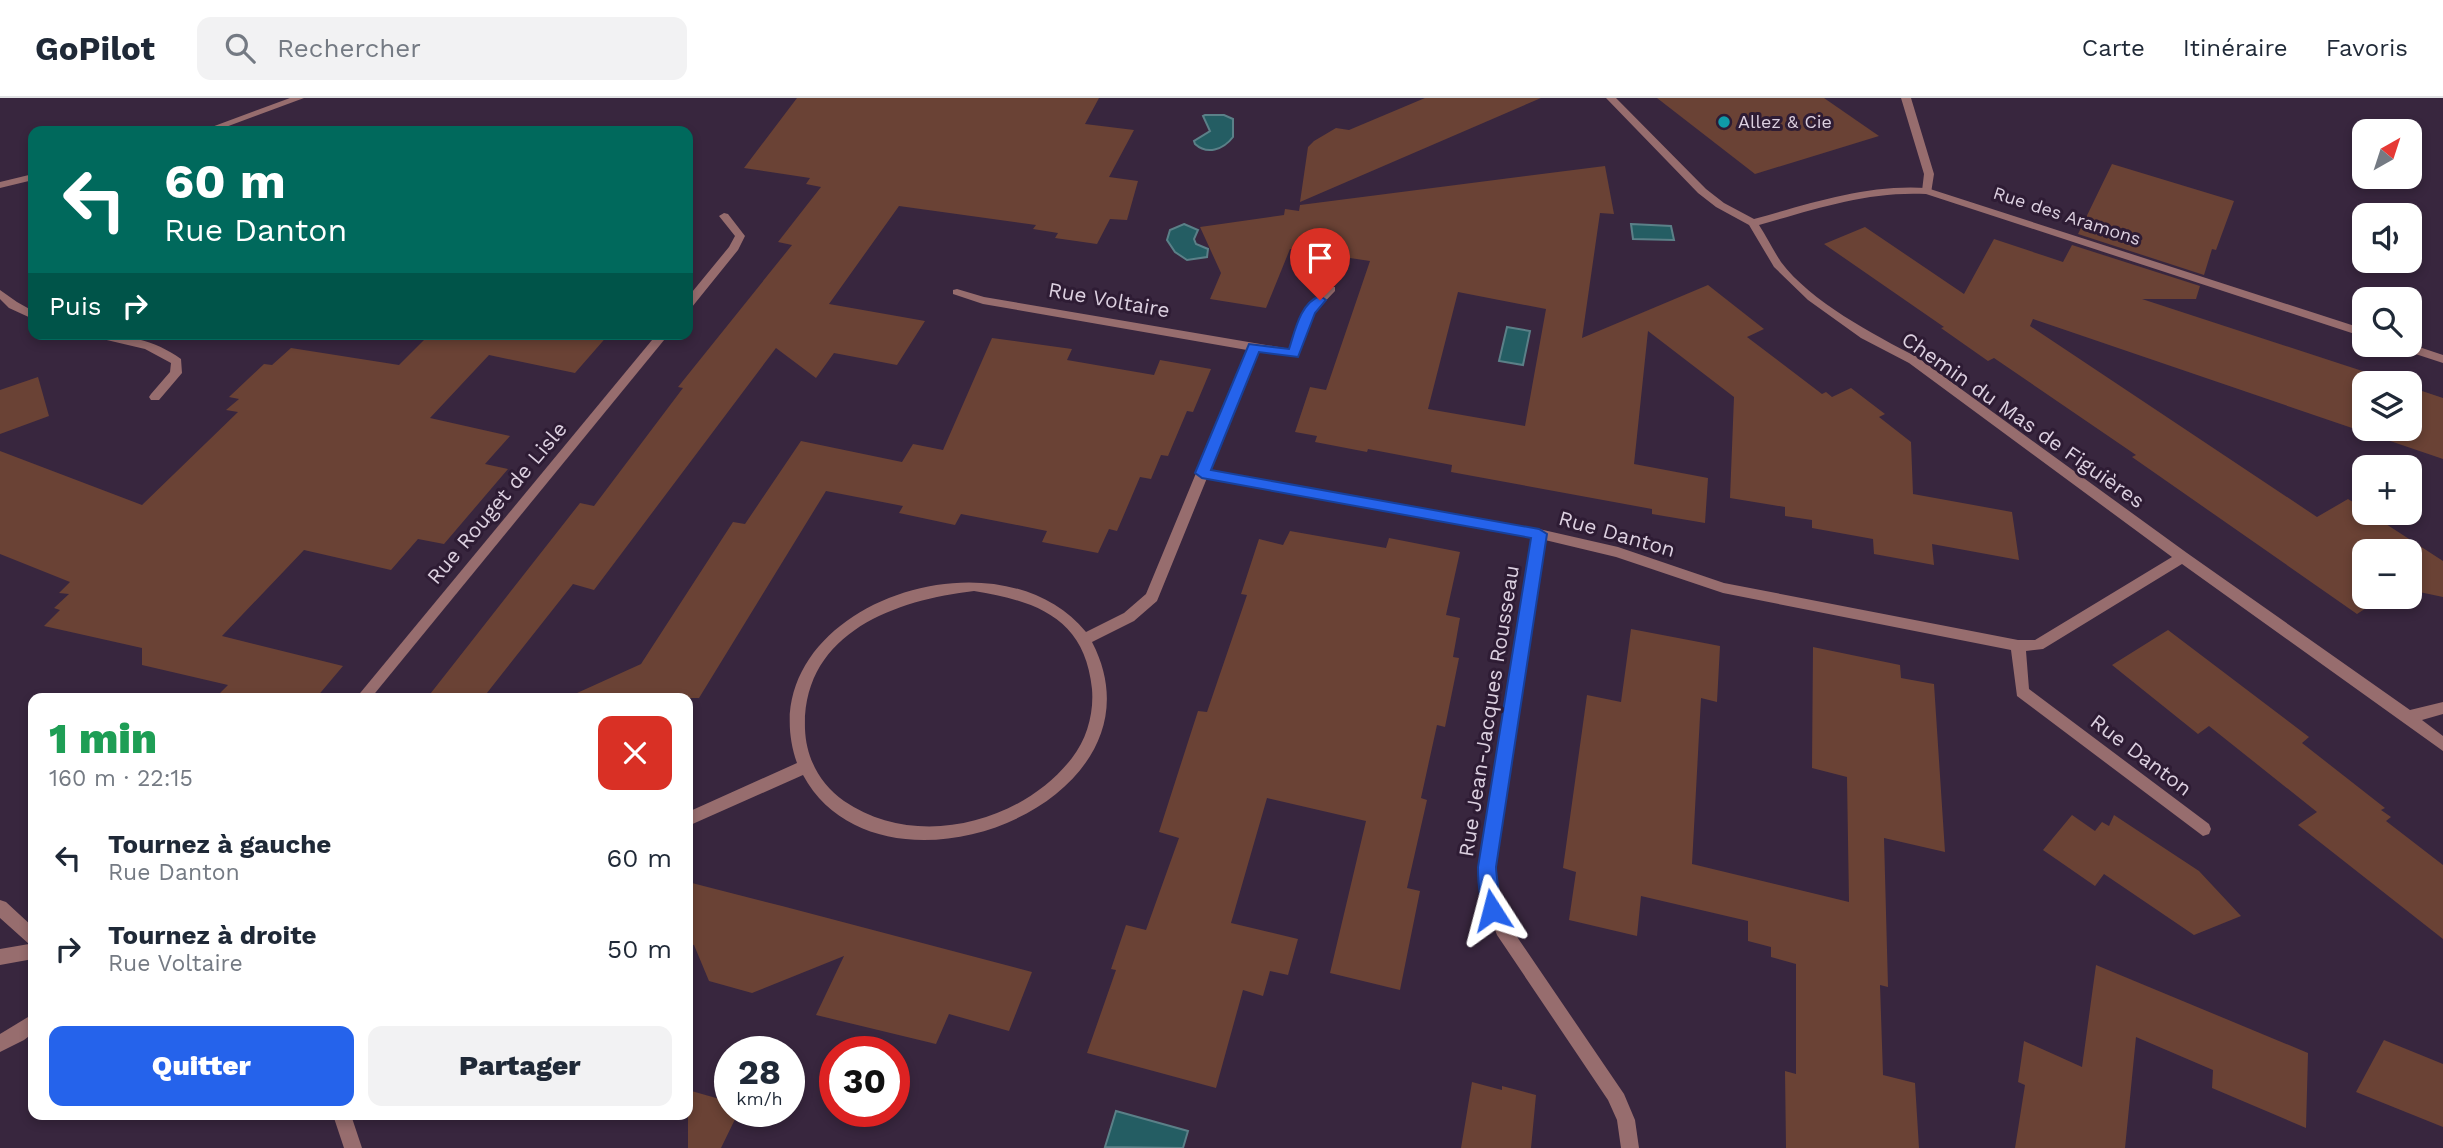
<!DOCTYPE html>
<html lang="fr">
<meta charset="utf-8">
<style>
:root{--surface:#fff;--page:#f2f2f3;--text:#1f2937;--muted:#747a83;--line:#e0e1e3;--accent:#2563eb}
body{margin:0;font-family:"Work Sans",sans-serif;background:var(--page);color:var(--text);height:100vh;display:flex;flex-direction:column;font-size:26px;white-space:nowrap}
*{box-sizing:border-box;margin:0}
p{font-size:23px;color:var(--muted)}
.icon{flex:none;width:38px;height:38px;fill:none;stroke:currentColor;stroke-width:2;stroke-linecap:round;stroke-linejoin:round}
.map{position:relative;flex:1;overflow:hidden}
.side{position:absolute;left:28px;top:595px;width:665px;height:427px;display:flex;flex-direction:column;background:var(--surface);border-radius:14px;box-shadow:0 4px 10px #0003}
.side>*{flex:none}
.guide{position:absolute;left:28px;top:28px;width:665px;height:214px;border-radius:14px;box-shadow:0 4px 10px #0003;background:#00695c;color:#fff;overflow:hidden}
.needle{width:46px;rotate:39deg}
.tools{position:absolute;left:2352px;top:21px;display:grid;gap:14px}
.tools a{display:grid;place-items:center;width:70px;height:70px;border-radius:14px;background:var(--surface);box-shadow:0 4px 10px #0003;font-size:35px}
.speed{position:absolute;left:714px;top:938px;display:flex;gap:14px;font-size:35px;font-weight:700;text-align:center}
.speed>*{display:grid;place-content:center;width:91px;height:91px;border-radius:50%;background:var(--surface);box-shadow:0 4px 10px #0003;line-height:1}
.speed small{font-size:18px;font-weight:400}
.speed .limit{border:10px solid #d22;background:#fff;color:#111}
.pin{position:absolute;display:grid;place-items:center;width:60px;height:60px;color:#fff;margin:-72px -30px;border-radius:50% 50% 50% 0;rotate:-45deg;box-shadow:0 0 7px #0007}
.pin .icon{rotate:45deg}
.me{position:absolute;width:77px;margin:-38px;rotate:351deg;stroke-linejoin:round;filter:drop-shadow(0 0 5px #0008)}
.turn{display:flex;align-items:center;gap:24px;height:147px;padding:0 21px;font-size:32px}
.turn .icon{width:91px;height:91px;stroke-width:2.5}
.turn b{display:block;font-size:49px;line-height:60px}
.then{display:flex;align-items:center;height:66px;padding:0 21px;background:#0003;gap:14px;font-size:26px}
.round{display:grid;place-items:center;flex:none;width:74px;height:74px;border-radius:14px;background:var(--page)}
.headline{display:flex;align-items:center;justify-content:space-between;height:119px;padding:0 21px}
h1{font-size:42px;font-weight:800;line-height:52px;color:#1e9e55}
.primary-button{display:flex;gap:14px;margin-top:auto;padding:14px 21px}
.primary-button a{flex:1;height:80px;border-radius:14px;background:var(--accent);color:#fff;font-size:28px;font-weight:800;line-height:80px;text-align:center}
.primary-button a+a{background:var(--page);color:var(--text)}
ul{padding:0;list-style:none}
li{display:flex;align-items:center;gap:21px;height:91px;padding:0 21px}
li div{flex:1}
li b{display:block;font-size:26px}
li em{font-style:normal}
header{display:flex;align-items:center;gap:42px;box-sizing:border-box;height:98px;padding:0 35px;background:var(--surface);border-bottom:2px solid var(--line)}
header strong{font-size:33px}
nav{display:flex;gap:38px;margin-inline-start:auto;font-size:24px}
.search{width:490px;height:63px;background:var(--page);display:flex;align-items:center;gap:18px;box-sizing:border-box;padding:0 24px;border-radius:14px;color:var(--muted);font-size:26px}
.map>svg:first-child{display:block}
</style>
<header>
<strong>GoPilot</strong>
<div class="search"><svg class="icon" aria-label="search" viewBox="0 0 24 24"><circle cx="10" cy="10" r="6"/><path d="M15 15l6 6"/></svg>Rechercher</div>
<nav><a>Carte</a><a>Itinéraire</a><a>Favoris</a></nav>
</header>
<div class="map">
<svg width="2443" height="1050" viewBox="0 0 2443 1050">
<rect width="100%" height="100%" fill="#38263e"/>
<!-- water -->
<g fill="#245d63" stroke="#5b8088" stroke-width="2">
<path d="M1205,17H1224L1233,21V39C1223,52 1207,57 1195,46L1194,43L1210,33L1203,18Z"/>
<polygon points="1184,126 1198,132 1194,141 1196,146 1208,151 1207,159 1187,162 1175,154 1167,142 1170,132"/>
<polygon points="1631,126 1671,128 1674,142 1633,141"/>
<polygon points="1507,229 1530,233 1523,267 1499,263"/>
<polygon points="1116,1013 1188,1033 1183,1050 1105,1049"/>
</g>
<!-- building -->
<g fill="#6a4235" fill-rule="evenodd">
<polygon points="797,0 1099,0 1085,26 1134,32 1109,79 1138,83 1127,122 1110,121 1097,146 1055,140 1058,135 1033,131 1036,127 899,108 829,206 925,223 897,267 834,255 816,280 776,250 594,492 573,486 483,600 427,600 580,405 594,408 683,290 678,289 792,147 778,144 821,89 806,86 810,80 744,70"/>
<polygon points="1425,0 1541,0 1300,104 1308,49 1314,43 1336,30 1349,32"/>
<polygon points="1657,0 1824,0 1879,38 1755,76"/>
<polygon points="2112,66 2234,103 2216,152 2212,151 2204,177 2078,136"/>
<path d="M1605,68L1614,116L1600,115L1582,240L1708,187L1764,231L1747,239L1822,296L1826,294L1832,299L1851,290L1885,316L1879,319L1911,344L1913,396L2012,414L2019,462L1932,446L1934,467L1874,456L1873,441L1812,430V422L1785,418V409L1730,400L1734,299L1648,233L1634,366L1708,380L1705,425L1652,416V411L1451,374L1452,367L1368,351L1367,354L1315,344L1317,338L1295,334L1310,289L1326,292L1370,163L1290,151L1266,210L1210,201L1221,175L1200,129L1284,117L1285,111L1299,113L1300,107ZM1458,194L1546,211L1525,328L1428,311Z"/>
<polygon points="1865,129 1964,196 1994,141 2063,164 2072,147 2200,188 2196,201 2142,201 2399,285 2364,285 2364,331 2410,331 2410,289 2443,300 2443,361 2033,221 2030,228 2317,419 2348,401 2364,411 2364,415 2369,415 2443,463 2443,499 2410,492 2410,453 2364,453 2364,499 2383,499 2357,516 2132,359 2136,357 1994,260 1988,263 1941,230 1944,229 1824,146"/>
<polygon points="430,236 609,236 575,275 489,257 430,320 510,338 485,366 508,371 444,446 418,441 391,472 304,452 222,538 343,568 316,600 215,600 228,587 142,567 142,550 44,528 60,512 54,510 69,496 59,495 70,484 0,456 0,353 142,407 238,314 226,312 239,301 229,299 264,266 272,267 291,250 399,267"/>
<polygon points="992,240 1072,251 1067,262 1154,277 1160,262 1211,271 1193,314 1187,313 1168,358 1161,357 1151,381 1140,379 1117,433 1109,431 1098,455 1042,444 1047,433 961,416 955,427 899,415 903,408 826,393 699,600 566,600 641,566 733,424 745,426 801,343 902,364 913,346 943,352"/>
<polygon points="38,279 49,318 0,336 0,292"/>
<polygon points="1290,433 1386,450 1389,440 1460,454 1446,517 1460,520 1453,559 1459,560 1445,629 1437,627 1421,700 1427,702 1407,790 1420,793 1400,892 1330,875 1366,723 1267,700 1231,825 1298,841 1288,877 1270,873 1263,898 1243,892 1216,990 1087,955 1116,872 1111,871 1126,827 1146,832 1179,740 1159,734 1198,613 1207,614 1247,497 1241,496 1259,441 1283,447"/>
<polygon points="1631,531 1720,548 1717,604 1701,600 1692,766 1849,804 1847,679 1812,670 1813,549 1900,567 1901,580 1934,586 1945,754 1884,740 1888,889 1880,887 1883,977 1915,985 1919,1050 1786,1050 1785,973 1796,976 1796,866 1771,859 1771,849 1748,843 1748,823 1641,798 1637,838 1569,822 1576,774 1563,770 1587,597 1621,604"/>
<polygon points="2168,532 2309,639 2302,645 2385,710 2381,712 2391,719 2386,723 2443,767 2443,841 2298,727 2317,714 2209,628 2198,636 2112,567"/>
<polygon points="2072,717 2095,733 2102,724 2109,728 2114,717 2199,773 2241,818 2194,837 2104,776 2095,788 2043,752"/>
<polygon points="688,784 782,808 1032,874 1009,933 949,916 936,946 816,917 844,858 752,895 709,883 694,847 688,846"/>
<polygon points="2096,867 2308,955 2306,1030 2212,990 2213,972 2136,939 2125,1050 2015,1050 2025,987 2018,984 2024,943 2082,969"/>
<polygon points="2384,942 2443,966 2443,1029 2356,994"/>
<polygon points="1472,984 1502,992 1502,988 1536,997 1531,1050 1461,1050"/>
<polygon points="688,992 730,1004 730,1013 739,1013 721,1050 688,1050"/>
</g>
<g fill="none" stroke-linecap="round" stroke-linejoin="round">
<!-- service -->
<polygon fill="#976d6e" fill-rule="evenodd" points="1901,0 1911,0 1934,76 1931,95 1927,96 1922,93 1924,76"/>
<!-- minor -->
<g fill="#976d6e" fill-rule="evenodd">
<polygon points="290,0 304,0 215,33 201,33"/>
<path d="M1606,0H1616L1706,91L1724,105L1754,121C1812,105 1867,86 1927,90L2364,231V239L1926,96C1868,93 1815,111 1759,127C1767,139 1773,152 1781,164C1810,203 1874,237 1917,259L2187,455L2410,612L2443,604V616L2422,622L2443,638V653L2182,466L2043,551L2026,553L2029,591L2209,726L2211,731L2209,736L2203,738L2017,598L2011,552L1723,495L1616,459L1545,442L1495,769C1496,790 1500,808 1509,827L1624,996L1635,1022L1639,1050H1621L1617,1022L1608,1002L1497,837L1483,801L1479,769L1532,440L1207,380L1157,503L1134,523L1092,544C1176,705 880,820 803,677L688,728V714L797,665C744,512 995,423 1086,534L1124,515L1146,496L1247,252L983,206L953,196V192L957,191L984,199L1290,251L1303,214L1327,189H1335V193L1314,215L1298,259L1258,254L1210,372L1539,431L1618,449L1724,485L2018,542H2035L2172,459L1909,265L1861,240L1808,202L1774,169L1749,127L1716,109L1698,95ZM974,493C1036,503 1085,520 1092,591C1094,615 1087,641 1072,660C1021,726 915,752 844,703C820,686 806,660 805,631C802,535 895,502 974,493Z"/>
<polygon points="33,76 33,82 0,90 0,84"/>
<polygon points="724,115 728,116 745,138 738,152 692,209 688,209 688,199 729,149 735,138 719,118"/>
<polygon points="0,192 17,204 33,213 33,221 9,210 0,201"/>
<path d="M92,236C125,236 155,242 181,261L182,275L159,302H151L149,299L151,296L170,274L171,265L145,251L94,239Z"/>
<polygon points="657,236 669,236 371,600 356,600"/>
<polygon points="2410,246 2443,257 2443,265 2397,250 2395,247"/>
<polygon points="0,802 6,804 33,829 33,861 0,867 0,851 29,846 0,820"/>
<polygon points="33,916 33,935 24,942 0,954 0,936"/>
<polygon points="333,1017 351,1017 362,1050 344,1050"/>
</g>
</g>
<!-- route -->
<path fill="#2563eb" stroke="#184099" stroke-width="2" d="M1320,198L1326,202L1315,215L1298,259L1259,254L1211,372L1539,431L1547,436L1496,769C1496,781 1503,808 1499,818L1492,820L1486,818C1479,802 1478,786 1478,769L1531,440L1202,380L1195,375L1249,246L1289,251C1295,233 1300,205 1320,198Z"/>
<!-- markers -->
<circle fill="#0f9aa8" stroke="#2e1c34" stroke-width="2.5" cx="1724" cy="24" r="7"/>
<g text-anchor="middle" stroke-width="6" stroke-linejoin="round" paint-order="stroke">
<!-- far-poi labels -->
<g font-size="18" fill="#dcd0e0" stroke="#2e1c34" text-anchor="start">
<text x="1738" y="30">Allez &amp; Cie</text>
</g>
<!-- far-street labels -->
<g font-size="18" fill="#dcd0e0" stroke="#2e1c34">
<text transform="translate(2067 118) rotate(18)" y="6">Rue des Aramons</text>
</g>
<!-- street labels -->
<g font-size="21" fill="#dcd0e0" stroke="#2e1c34">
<text transform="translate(1109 202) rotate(10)" y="7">Rue Voltaire</text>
<text transform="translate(2023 322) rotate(35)" y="7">Chemin du Mas de Figuières</text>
<text transform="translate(497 405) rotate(-50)" y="7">Rue Rouget de Lisle</text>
<text transform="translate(1617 436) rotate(16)" y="7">Rue Danton</text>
<text transform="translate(1489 613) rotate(-81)" y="7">Rue Jean-Jacques Rousseau</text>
<text transform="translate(2141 657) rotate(37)" y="7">Rue Danton</text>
</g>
</g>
</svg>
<div class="tools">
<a><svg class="needle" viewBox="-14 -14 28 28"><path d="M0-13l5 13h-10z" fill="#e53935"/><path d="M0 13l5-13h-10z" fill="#747a83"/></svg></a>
<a><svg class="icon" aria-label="sound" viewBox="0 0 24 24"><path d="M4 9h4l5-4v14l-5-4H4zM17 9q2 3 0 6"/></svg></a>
<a><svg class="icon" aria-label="search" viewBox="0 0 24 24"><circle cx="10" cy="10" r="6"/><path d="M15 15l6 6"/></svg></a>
<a><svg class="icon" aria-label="layers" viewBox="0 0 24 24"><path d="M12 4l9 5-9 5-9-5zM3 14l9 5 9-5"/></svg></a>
<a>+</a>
<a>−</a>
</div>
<div class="speed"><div>28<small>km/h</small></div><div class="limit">30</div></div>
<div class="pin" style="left:1320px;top:202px;background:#d93025"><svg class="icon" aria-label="arrive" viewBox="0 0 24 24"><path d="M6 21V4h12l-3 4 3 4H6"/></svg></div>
<svg class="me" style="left:1492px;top:812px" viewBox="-20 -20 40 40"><path d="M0-17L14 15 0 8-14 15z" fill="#2563eb" stroke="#fff" stroke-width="4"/></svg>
<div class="guide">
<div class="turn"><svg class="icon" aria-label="left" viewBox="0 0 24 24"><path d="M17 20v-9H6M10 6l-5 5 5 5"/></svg><div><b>60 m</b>Rue Danton</div></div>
<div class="then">Puis<svg class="icon" aria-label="right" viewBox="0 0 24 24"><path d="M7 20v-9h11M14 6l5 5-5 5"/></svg></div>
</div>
<section class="side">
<div class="headline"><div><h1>1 min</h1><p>160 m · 22:15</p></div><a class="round" style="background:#d93025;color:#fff"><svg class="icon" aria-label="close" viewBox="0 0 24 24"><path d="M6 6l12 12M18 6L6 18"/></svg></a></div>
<ul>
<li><svg class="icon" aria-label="left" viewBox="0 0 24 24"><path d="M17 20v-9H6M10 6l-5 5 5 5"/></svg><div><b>Tournez à gauche</b><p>Rue Danton</p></div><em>60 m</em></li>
<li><svg class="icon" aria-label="right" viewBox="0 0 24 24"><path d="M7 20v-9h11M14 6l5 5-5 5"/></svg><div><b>Tournez à droite</b><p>Rue Voltaire</p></div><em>50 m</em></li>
</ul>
<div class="primary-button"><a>Quitter</a><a>Partager</a></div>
</section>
</div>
